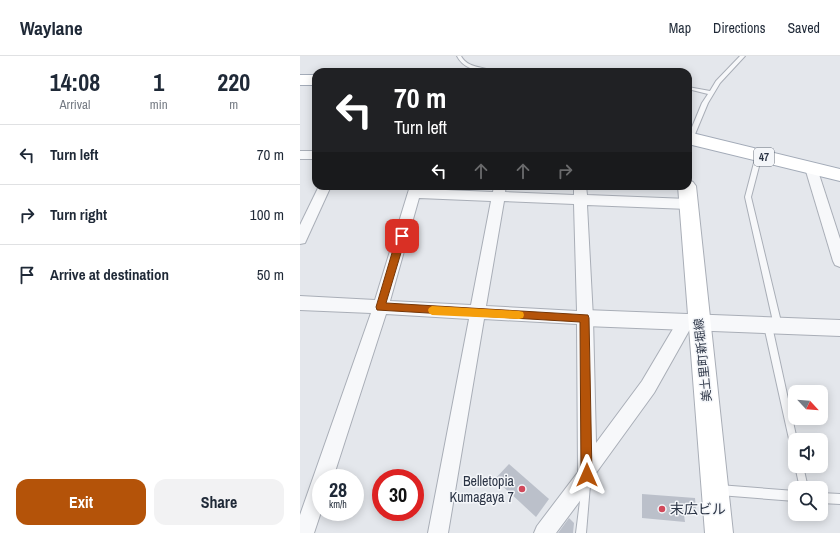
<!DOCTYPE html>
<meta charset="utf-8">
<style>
:root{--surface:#fff;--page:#f2f2f3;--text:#1f2937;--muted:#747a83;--line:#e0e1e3;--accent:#b45309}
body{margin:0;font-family:"Archivo Narrow","Noto Sans JP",sans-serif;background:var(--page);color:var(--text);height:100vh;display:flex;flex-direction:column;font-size:15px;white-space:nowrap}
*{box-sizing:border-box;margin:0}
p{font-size:13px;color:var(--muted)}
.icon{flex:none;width:22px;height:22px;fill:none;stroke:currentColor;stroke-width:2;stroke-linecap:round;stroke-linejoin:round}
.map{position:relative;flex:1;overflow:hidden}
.panel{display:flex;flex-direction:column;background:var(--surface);width:300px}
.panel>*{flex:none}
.banner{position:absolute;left:12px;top:12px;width:380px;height:122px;border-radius:12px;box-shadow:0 2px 10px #0003;background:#202124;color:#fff;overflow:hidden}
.needle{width:26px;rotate:116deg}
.controls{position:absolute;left:488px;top:329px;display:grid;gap:8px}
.controls a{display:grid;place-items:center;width:40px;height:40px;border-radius:8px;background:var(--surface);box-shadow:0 2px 10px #0003;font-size:20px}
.speed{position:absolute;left:12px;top:413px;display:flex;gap:8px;font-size:20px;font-weight:700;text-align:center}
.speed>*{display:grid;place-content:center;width:52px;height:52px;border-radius:50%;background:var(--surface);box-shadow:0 2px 10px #0003;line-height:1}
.speed small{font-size:10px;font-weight:400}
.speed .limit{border:6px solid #d22;background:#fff;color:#111}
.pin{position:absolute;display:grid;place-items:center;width:34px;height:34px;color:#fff;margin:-17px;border-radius:8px;box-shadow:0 2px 6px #0006}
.me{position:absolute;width:44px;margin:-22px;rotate:0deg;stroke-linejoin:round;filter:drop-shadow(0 0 3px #0008)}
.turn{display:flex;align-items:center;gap:14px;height:84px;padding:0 16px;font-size:18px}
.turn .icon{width:52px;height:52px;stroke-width:2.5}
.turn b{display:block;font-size:28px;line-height:34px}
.lanes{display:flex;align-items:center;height:38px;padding:0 16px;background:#0003;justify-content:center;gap:20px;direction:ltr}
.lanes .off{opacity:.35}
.eta{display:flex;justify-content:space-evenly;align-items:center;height:68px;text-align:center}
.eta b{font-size:24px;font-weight:800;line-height:28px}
.primary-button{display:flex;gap:8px;margin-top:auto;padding:8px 16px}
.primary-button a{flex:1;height:46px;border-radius:12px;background:var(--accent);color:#fff;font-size:16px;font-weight:800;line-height:46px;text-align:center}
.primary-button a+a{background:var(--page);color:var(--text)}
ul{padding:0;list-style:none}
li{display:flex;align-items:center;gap:12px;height:60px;padding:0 16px;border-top:1px solid var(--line)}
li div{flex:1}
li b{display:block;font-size:15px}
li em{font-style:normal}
header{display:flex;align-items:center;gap:24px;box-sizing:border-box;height:56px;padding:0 20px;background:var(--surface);border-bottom:1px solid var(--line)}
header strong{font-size:19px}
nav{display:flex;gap:22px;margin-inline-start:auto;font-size:14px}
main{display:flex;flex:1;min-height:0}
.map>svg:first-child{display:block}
</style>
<header>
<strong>Waylane</strong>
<nav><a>Map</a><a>Directions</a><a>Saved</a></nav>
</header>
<main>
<section class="panel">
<div class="eta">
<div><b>14:08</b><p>Arrival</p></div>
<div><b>1</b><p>min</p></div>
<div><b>220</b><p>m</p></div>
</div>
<ul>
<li><svg class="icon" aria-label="left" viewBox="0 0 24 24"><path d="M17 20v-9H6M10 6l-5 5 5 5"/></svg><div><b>Turn left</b></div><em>70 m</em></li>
<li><svg class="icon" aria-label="right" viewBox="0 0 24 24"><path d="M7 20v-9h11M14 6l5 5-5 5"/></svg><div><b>Turn right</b></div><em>100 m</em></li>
<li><svg class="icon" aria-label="arrive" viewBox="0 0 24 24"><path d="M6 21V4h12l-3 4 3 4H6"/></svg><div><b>Arrive at destination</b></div><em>50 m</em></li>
</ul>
<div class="primary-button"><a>Exit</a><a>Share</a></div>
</section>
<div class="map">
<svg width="540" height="477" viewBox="0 0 540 477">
<rect width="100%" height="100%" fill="#e4e7ec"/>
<!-- building -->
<g fill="#bbc0ca">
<polygon points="209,408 249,443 236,461 195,423"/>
<polygon points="342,438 395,442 396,454 383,451 385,466 342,462"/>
<polygon points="269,462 274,467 273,477 258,477"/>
</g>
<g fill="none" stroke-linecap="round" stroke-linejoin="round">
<!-- service casing -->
<g stroke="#a9aeb7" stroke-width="2">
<g id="service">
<path d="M157,0H161C168,13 184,10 195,16C181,16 164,14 157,0Z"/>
<polygon points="440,0 445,0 420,27 408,47 393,83 390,85 388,84 388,81 402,47 408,38 388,33 388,31 410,35 416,25"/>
<polygon points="459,97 462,99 451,141 482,270 481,272 478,273 475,272 474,270 445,141 456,99"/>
<polygon points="468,267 471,268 472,270 497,384 495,384 495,396 492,395 491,392 464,270 465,268"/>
<polygon points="495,409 495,410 503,410 508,432 500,432 495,410"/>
<polygon points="286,425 289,426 290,429 286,477 276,477 282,429 283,426"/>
<polygon points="419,429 495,435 495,445 419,439 416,437 414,434 416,431"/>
<polygon points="521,437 540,438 540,448 521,447"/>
</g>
</g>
<!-- minor casing -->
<g stroke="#a9aeb7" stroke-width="2">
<g id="minor">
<rect x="0" y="95" width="16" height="8"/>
<polygon points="511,108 515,109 517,112 540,183 540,211 535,209 533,205 505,112 507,109"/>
<polygon points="19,130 31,130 5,187 0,188 0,169"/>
<path d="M110,130H122V133L193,136L194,130H206L205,136L274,139V130H286L287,139L388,143L393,145L395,148L393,151L388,153L287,149L293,262L296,387L342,325L380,261L386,259L392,261L394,266L354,337L296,417L294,426L256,477H234L237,470L278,416L277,268L184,263L148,477H128L169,263L86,258L33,422H21V456L14,477H0V459L71,257L0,254V240L75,244ZM119,142L191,145L171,249L90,245ZM204,145L274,148L277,255L186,250Z"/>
</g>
</g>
<!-- tertiary casing -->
<g stroke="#a9aeb7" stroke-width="2">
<polygon id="tertiary" points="285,254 540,264 540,280 285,270 278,268 276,262 278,256"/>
</g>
<!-- secondary casing -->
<g stroke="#a9aeb7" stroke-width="2">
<polygon id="secondary" points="388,124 393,126 396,130 433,477 405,477 378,130 388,130"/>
</g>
<!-- primary casing -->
<g stroke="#a3abb8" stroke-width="2">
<g id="primary">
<rect x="0" y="19" width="16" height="10"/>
<polygon points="388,76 540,113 540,125 388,88"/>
</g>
</g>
<!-- service -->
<use href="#service" fill="#f7f8fa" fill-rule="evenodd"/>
<!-- minor -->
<use href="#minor" fill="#f7f8fa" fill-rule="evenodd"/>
<!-- tertiary -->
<use href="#tertiary" fill="#f7f8fa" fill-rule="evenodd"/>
<!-- secondary -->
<use href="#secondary" fill="#fff" fill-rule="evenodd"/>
<!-- primary -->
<use href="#primary" fill="#fff" fill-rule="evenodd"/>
</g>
<!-- route -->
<polygon fill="#b45309" stroke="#753606" points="102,177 106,180 86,247 288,259 289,262 292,419 291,423 287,425 283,423 281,419 280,266 77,254 76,251 97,180"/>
<!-- slow -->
<polygon fill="#f59e0b" points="132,250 219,255 223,256 224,259 223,262 219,263 132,259 129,257 128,254 129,252"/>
<!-- markers -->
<g fill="#d1495b" stroke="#f4f6f9" stroke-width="1.5">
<circle cx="222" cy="433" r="4"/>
<circle cx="362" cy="453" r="4"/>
</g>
<g text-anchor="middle" stroke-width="3" stroke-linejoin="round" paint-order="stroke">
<!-- shield labels -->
<rect fill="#f4f6f9" stroke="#676e7b" stroke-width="1" x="454" y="92" width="20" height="18" rx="3"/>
<g font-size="11" font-weight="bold" fill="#2b3445">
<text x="464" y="105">47</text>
</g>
<!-- street labels -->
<g font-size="12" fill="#2b3445" stroke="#f4f6f9">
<text transform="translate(403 304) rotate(-96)" y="4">美土里町新堀線</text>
</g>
<!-- near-poi labels -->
<g font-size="14" fill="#2b3445" stroke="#f4f6f9" text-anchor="end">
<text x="214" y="430">Belletopia<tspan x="214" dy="16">Kumagaya 7</tspan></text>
<text x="370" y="458" text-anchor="start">末広ビル</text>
</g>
</g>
</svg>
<div class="controls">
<a><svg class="needle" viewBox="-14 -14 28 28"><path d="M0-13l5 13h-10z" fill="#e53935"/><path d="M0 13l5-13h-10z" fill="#747a83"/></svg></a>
<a><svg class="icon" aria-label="sound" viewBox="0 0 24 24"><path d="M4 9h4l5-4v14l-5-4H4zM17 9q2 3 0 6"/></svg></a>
<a><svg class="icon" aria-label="search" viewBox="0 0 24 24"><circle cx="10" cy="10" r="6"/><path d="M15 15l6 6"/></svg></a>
</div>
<div class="speed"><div>28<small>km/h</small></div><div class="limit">30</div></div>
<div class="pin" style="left:102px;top:180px;background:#d93025"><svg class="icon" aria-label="arrive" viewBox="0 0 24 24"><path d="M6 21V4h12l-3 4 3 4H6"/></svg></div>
<svg class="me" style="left:287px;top:419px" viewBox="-20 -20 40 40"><path d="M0-17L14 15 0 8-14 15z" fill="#b45309" stroke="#fff" stroke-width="4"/></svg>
<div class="banner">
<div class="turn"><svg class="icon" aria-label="left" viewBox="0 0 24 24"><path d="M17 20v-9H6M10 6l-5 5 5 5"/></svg><div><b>70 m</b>Turn left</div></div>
<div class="lanes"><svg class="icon" aria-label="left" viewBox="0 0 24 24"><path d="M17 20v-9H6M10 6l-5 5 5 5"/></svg><svg class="icon off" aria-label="ahead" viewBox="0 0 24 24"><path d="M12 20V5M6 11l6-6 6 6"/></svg><svg class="icon off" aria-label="ahead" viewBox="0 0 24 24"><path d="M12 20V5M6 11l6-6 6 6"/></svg><svg class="icon off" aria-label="right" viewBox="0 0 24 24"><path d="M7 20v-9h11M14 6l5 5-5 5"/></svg></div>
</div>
</div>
</main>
